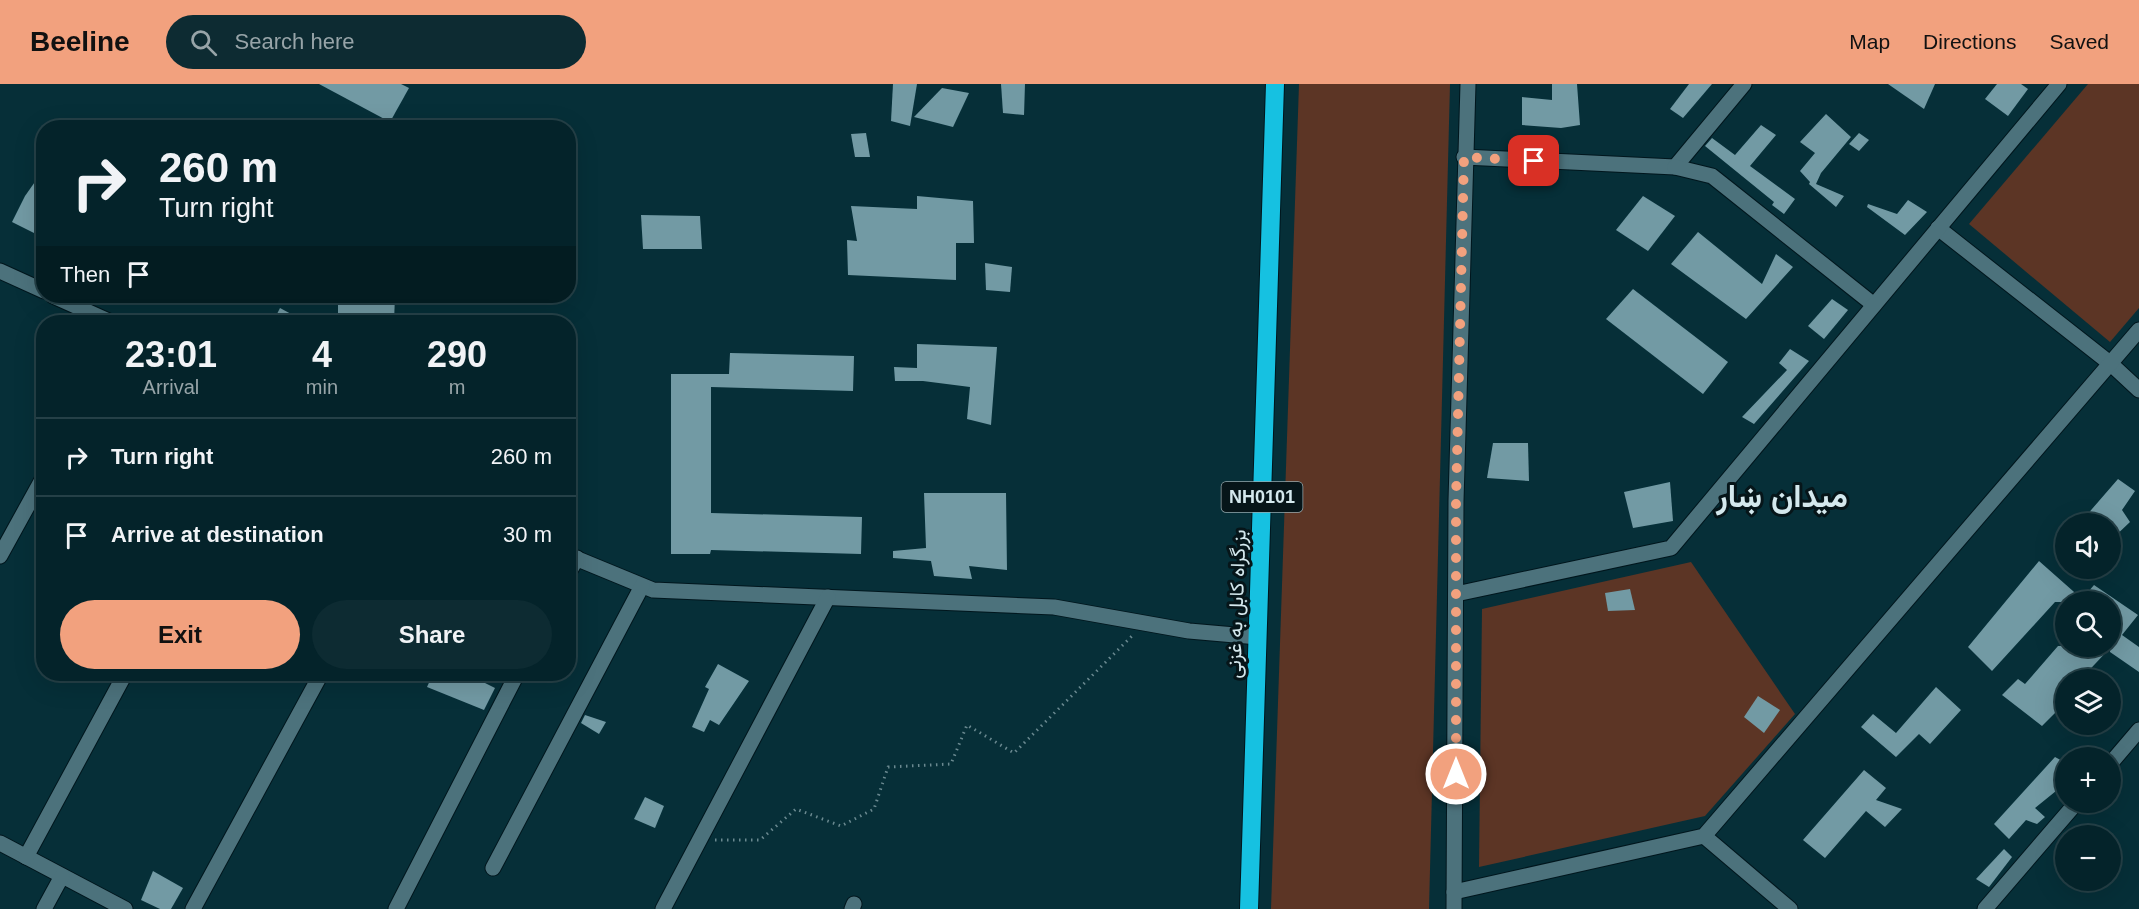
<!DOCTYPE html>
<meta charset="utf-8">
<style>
:root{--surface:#04232a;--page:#0d2b32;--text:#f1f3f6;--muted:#97a4a8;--line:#254047;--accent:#f2a17e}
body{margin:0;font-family:Helvetica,Vazirmatn,sans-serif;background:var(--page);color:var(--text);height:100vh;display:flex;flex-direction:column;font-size:22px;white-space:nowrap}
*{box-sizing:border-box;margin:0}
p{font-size:20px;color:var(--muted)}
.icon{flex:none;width:33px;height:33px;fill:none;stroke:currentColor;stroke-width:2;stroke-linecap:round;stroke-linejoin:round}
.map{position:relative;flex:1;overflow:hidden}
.details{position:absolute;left:36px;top:231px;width:540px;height:366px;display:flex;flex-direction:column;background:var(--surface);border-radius:24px;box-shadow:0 6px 24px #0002,0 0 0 2px var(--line)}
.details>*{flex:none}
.banner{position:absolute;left:36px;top:36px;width:540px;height:183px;border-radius:24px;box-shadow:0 6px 24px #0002,0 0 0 2px var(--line);background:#04232a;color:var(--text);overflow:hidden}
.buttons{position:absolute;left:2055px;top:429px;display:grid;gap:12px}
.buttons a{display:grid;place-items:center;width:66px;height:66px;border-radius:50%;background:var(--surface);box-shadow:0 6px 24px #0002,0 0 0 2px var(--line);font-size:30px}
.pin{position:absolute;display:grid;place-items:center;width:51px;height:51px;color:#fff;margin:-26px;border-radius:12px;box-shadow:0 3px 9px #0006}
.me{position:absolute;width:66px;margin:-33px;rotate:0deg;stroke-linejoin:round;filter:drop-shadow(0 0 4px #0008)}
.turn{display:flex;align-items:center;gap:21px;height:126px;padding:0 24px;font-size:27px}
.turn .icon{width:78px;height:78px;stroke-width:2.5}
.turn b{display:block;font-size:42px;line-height:51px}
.then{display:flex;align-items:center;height:57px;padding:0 24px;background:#0003;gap:12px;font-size:22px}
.eta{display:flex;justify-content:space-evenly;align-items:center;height:102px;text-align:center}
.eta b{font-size:36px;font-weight:600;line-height:42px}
.action{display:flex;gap:12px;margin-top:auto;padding:12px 24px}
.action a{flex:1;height:69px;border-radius:36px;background:var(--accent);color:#111;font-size:24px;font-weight:600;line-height:69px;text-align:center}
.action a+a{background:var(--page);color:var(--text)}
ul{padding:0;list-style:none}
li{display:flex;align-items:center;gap:18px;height:78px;padding:0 24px;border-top:2px solid var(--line)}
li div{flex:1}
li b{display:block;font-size:22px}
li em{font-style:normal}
header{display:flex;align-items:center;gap:36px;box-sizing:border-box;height:84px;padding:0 30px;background:var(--accent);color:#111}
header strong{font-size:28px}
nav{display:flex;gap:33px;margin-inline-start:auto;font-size:21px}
.search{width:420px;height:54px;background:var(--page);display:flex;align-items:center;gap:15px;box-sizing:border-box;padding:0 21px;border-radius:33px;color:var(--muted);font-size:22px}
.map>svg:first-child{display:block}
</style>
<header>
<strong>Beeline</strong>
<div class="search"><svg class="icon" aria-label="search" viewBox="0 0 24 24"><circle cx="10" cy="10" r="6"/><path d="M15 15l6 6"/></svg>Search here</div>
<nav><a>Map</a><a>Directions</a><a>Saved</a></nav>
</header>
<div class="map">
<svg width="2139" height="825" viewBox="0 0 2139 825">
<rect width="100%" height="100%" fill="#062f38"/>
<!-- green -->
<g fill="#5c3525">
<polygon points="1299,0 1450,0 1429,825 1271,825"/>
<polygon points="2088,0 2139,0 2139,224 2110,258 1969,140"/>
<polygon points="1691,478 1795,630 1705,732 1479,783 1482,525"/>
</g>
<!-- building -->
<g fill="#729aa4">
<polygon points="319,0 401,0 409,4 390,38"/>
<polygon points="893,0 917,0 910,42 891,37"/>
<polygon points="1001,0 1025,0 1024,31 1003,29"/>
<polygon points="1552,0 1577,0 1580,41 1561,44 1522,41 1522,13 1552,16"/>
<polygon points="1689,0 1712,0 1683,34 1670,25"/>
<polygon points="1888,0 1935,0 1924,25"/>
<polygon points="1997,0 2021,0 2028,5 2008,32 1985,15"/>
<polygon points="942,4 969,9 953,43 914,33"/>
<polygon points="1826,30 1851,53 1821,89 1816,100 1844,112 1836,123 1809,100 1810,98 1800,87 1815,69 1800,58"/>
<polygon points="1761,41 1776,51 1750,82 1795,115 1784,130 1772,121 1774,118 1705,62 1712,54 1735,71"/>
<polygon points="866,49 870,73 855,73 851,50"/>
<polygon points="1859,49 1869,56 1859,67 1849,60"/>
<polygon points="44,85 44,154 12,138 25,112"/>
<polygon points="917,112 973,117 974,159 956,159 956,196 848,191 847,156 857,157 851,122 917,125"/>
<polygon points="1643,112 1675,132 1648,167 1616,146"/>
<polygon points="1908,116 1927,128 1905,151 1867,123 1868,120 1897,130"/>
<polygon points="641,131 700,132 702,165 643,165"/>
<polygon points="1698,148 1762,200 1776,170 1793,183 1746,235 1671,180"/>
<polygon points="985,179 1012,183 1010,208 986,206"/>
<polygon points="1633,205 1728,278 1703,310 1606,235"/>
<polygon points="338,212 395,212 394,238 338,238"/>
<polygon points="1832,215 1848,226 1824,255 1808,242"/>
<polygon points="280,224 306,238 273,238"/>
<polygon points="917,260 997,263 991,341 967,335 970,303 923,297 895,297 894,283 917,284"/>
<polygon points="1790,265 1809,277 1795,293 1789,287 1795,293 1754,340 1742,333 1787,286 1779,279"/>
<polygon points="730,269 854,272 853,307 711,303 711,429 862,433 861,470 711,466 710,470 671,470 671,290 729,290"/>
<polygon points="1493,359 1528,359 1529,397 1487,394"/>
<polygon points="2118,395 2135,407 2122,426 2130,438 2110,457 2110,440 2079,440"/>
<polygon points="1670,398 1673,437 1633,444 1624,408"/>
<polygon points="924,409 1006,409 1007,486 969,482 972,495 934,492 931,477 893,474 893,467 926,464"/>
<polygon points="2039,477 2082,515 2094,501 2138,531 2122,551 2139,563 2139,588 2110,568 2110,564 2080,596 2066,596 2066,611 2055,622 2059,625 2042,642 2002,611 2018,595 2025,600 2058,562 2110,562 2110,518 2055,518 1992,587 1968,563"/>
<polygon points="1630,505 1635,526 1608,527 1605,509"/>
<polygon points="718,580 749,597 719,641 710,636 704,648 692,643 709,605 705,603"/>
<polygon points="433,590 467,590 495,604 484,626 427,603"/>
<polygon points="1936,603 1961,626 1930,660 1919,650 1896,673 1861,643 1873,630 1896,649"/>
<polygon points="1758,612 1780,626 1764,649 1744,633"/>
<polygon points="585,631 606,638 599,650 581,639"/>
<polygon points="2055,673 2066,679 2066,693 2056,707 2035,724 2045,733 2037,740 2026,736 2009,755 1994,740"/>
<polygon points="1864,686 1886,704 1876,716 1902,725 1885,743 1866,727 1825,774 1803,756"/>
<polygon points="645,713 664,722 655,744 634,735"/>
<polygon points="2004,765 2012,773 1989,803 1976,795"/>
<polygon points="153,787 183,804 171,825 160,825 141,816"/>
</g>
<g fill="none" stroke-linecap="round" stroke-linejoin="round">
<!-- street casing -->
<g stroke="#00161d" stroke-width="17">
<g id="street">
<polyline points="1464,73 1675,83 1744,0"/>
<polyline points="1675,83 1712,92 1874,221"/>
<polyline points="1938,144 2111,280 2139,306"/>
<polyline points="0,187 44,207"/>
<polyline points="53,212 111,238"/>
<polyline points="568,471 653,506 1054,523 1189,547 1258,553"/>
<polyline points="0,472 44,392"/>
<polyline points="568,490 577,474"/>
<polyline points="1456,510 1671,464 2059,0"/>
<polyline points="2110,680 2139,646"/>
<polyline points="1704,752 1790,825"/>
<polyline points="0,759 125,825"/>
<polyline points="26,773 125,590"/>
<polyline points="493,784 642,502"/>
<polyline points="1454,808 1704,752 2139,246"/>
<polyline points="44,825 62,792"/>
<polyline points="193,825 321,590"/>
<polyline points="396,825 517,590"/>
<polyline points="663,825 828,513"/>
<polyline points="852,825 854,820"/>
<polyline points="1454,825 1456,417 1468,0"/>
<polyline points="1985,825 2077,718"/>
</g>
</g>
<!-- highway casing -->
<g stroke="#00161d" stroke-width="20">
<polyline id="highway" points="1249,825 1275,0"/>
</g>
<!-- path -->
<polyline stroke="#6a8990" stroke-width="3" stroke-dasharray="1.5 4.5" stroke-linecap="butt" points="715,756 760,756 796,725 841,742 874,725 888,683 951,680 967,641 1014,669 1133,551"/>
<!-- street -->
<use href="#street" stroke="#4c727c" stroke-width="15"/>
<!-- highway -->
<use href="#highway" stroke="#16c1e1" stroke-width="18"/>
</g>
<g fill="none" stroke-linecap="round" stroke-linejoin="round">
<!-- route -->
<polyline stroke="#f2a17e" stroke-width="10" stroke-dasharray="0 18" points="1456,690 1456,417 1464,73 1534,77"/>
</g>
<g text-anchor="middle" stroke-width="6" stroke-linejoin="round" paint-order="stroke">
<!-- shield labels -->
<rect fill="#061519" stroke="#96a9ad" stroke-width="1.5" x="1221.5" y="398" width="81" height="30" rx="4.5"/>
<g font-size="18" font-weight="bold" fill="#d4e8ed">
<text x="1262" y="419">NH0101</text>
</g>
<!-- street labels -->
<g font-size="20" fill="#d4e8ed" stroke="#061519">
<text transform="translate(1236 520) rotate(-88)" y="7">بزرگراه کابل به غزنی</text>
</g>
<!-- town labels -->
<g font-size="32" font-weight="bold" fill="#d4e8ed" stroke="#061519">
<text x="1782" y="423">میدان ښار</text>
</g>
</g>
</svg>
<div class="buttons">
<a><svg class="icon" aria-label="sound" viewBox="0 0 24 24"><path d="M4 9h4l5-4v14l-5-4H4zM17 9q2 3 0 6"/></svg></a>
<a><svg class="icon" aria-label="search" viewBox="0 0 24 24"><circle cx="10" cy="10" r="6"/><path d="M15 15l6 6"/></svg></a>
<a><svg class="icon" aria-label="layers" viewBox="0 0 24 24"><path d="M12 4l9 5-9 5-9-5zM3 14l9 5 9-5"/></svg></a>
<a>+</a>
<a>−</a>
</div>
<div class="pin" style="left:1534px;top:77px;background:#d93025"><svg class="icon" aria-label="arrive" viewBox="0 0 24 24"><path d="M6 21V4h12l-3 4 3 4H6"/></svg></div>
<svg class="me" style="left:1456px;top:690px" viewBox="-20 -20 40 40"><circle r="17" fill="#f2a17e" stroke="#fff" stroke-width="3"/><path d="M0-11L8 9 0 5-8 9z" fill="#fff"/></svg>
<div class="banner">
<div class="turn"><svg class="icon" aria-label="right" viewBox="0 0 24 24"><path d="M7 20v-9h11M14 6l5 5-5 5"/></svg><div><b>260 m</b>Turn right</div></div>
<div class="then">Then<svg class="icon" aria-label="arrive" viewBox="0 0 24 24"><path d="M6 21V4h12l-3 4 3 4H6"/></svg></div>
</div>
<section class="details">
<div class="eta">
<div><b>23:01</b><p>Arrival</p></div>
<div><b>4</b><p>min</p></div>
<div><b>290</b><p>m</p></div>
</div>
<ul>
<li><svg class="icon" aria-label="right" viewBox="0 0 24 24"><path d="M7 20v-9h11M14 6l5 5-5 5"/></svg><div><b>Turn right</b></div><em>260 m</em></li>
<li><svg class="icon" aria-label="arrive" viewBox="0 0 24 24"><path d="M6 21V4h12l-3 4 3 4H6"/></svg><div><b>Arrive at destination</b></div><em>30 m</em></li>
</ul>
<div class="action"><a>Exit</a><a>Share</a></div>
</section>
</div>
